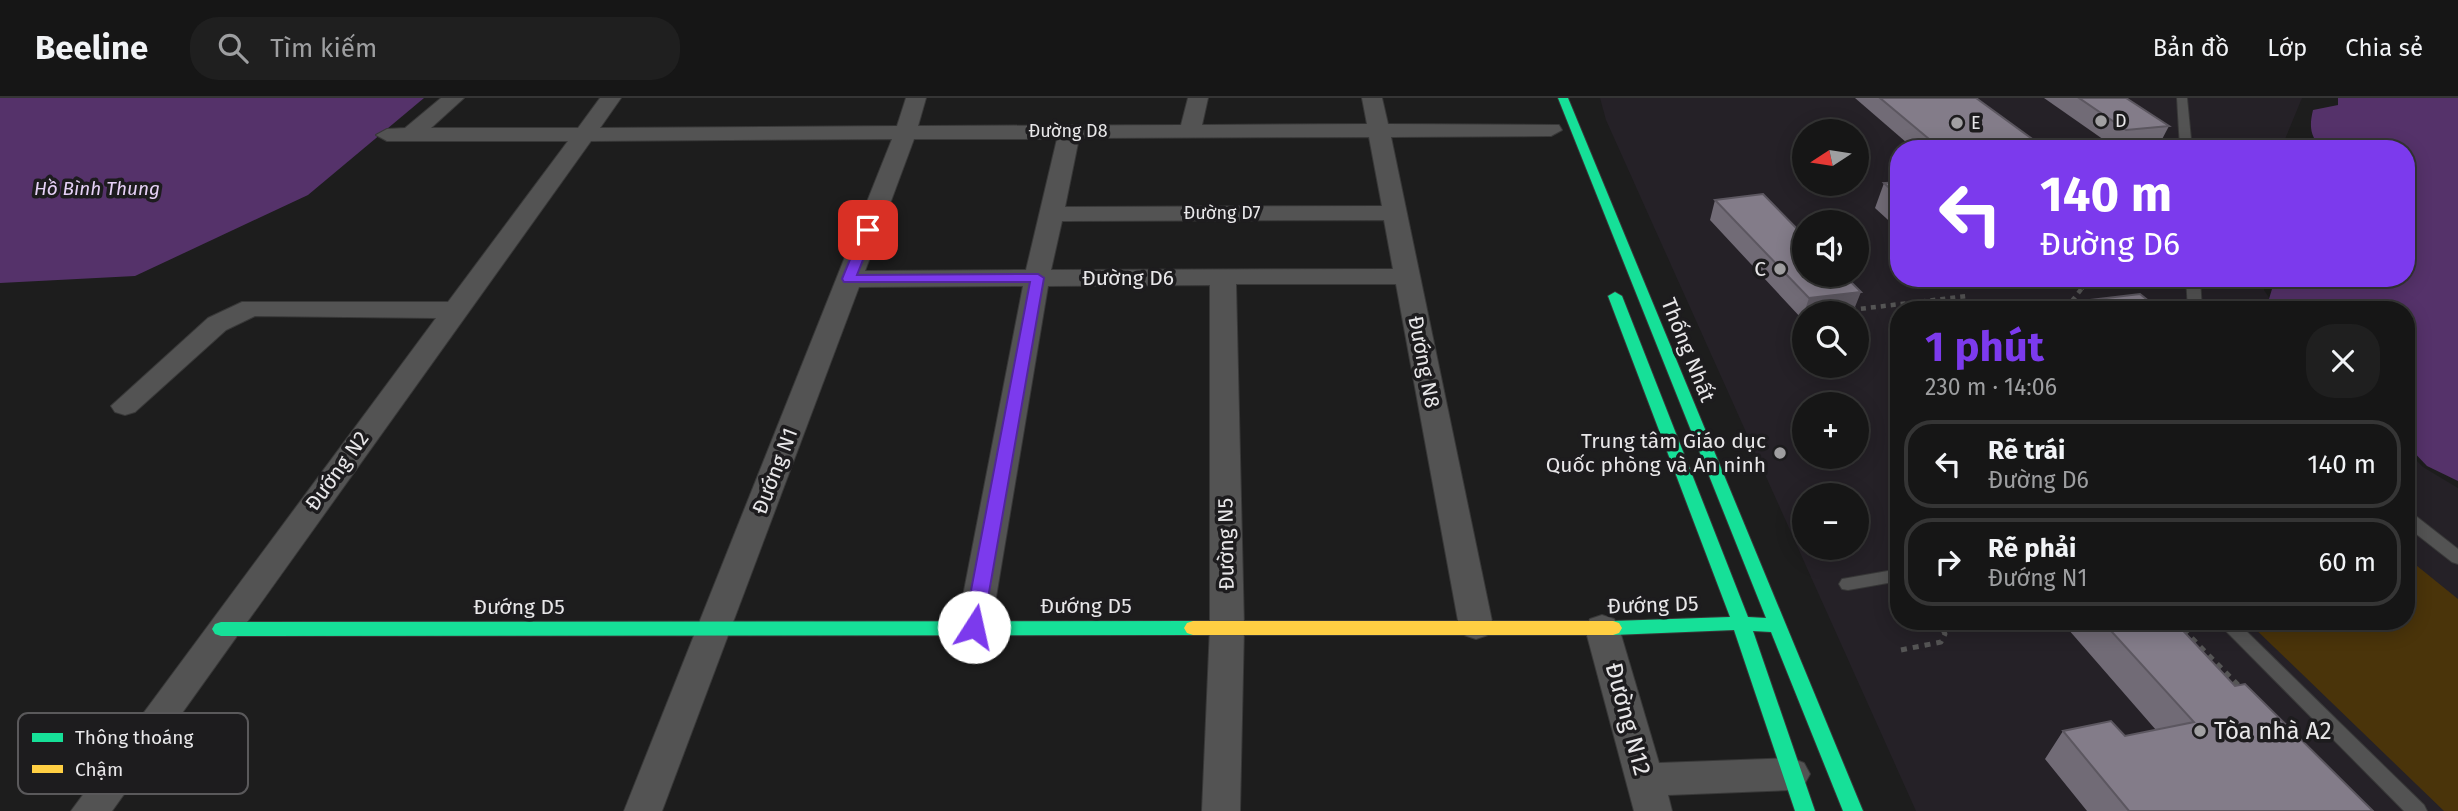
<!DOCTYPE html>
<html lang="vi">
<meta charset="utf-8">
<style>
:root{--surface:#161616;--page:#1f1f1f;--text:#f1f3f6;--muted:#9e9fa1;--line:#353535;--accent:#7c3aed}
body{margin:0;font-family:"Fira Sans",sans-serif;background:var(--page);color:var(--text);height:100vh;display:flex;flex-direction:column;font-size:26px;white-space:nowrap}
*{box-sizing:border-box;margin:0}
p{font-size:23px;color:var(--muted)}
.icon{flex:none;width:38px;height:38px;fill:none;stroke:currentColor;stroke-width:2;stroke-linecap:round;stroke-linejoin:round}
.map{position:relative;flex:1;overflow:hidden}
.panel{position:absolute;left:1890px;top:203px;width:525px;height:329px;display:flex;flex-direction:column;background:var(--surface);border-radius:28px;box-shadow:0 4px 18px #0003,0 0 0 2px var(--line)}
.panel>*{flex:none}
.top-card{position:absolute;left:1890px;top:42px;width:525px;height:147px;border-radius:28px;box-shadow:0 4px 18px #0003,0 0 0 2px var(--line);background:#7c3aed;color:#fff;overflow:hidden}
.needle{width:46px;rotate:258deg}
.fabs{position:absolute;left:1792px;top:21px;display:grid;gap:14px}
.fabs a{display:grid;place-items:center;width:77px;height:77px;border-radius:50%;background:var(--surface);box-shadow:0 4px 18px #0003,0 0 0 2px var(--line);font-size:35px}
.pin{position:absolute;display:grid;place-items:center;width:60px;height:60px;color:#fff;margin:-30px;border-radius:14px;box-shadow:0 4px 10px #0006}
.me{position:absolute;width:77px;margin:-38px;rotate:10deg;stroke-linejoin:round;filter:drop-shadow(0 0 5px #0008)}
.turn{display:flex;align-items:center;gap:24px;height:147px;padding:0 35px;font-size:32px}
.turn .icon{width:91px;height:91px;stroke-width:2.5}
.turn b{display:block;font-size:49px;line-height:60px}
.round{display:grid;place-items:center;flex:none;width:74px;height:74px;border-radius:28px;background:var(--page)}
.summary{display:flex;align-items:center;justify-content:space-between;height:119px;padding:0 35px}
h1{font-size:42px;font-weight:700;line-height:52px;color:var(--accent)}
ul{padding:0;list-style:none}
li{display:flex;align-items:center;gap:21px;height:88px;margin:0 14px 10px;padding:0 21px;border:4px solid var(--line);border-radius:28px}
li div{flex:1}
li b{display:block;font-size:26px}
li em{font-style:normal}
header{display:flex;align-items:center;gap:42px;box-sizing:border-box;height:98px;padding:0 35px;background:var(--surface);border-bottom:2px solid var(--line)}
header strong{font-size:33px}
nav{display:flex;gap:38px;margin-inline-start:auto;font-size:24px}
.search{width:490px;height:63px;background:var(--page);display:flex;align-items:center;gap:18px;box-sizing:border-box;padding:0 24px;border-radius:28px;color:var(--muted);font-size:26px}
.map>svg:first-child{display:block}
</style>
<header>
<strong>Beeline</strong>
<div class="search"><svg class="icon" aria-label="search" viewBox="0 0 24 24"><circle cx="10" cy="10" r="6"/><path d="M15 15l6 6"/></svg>Tìm kiếm</div>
<nav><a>Bản đồ</a><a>Lớp</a><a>Chia sẻ</a></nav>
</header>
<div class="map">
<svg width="2458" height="713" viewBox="0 0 2458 713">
<rect width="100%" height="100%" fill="#1d1d1d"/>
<!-- built -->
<path fill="#252127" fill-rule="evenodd" d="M1600,0H2302L2281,51H1899V180H2267L2264,192L2277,212H1899V523H2406V352L2423,369L2458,390V713H1916L1606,22ZM1804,33H1857V86H1804ZM1804,124H1857V177H1804ZM1804,215H1857V268H1804ZM1804,306H1857V359H1804ZM1804,397H1857V450H1804Z"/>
<!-- green -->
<polygon fill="#4a340a" points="2406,459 2458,501 2458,713 2444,713 2247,523 2406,523"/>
<!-- water -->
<g fill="#55326a">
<polygon points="0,0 424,0 308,97 135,178 0,185"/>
<path d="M2338,0H2458V383L2427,368L2406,346V212H2279L2269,201L2272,191L2287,180H2406V51H2323C2310,39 2309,29 2313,12L2338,7Z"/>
</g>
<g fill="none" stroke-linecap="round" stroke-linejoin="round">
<!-- lane casing -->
<g stroke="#383838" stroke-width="2">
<g id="lane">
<polygon points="2177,0 2187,0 2192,51 2180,51"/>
<polygon points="2186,180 2200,180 2202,212 2188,212"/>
<polygon points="2406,413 2412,415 2458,451 2458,466 2452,464 2406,428"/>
<polygon points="1899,471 1899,483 1848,492 1842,491 1839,486 1842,481 1848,480"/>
<polygon points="2216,523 2236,523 2424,707 2427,713 2404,713"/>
</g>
</g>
<!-- street casing -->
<g stroke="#383838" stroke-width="2">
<g id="street">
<path d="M441,0H464L431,30H578L600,0H621L600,30L897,28L906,0H926L918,28L1181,27L1188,0H1208L1202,27L1367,26L1362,0H1382L1388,26L1559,27L1562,32L1551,38L1391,39L1493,528L1488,537L1476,541L1464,537L1459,528L1396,186H1236L1244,529L1240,713H1202L1210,529V187L1048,188L991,529L986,538L974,542L962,538L957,529L1023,188L859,189L662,713H624L892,41L591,43L112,713H71L436,220L255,218L226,232L135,314L125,317L115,314L111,308L208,220L242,204H448L568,43H387L376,37L387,31L405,30ZM1369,39L1382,108L1065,109L1079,40ZM914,41H1057L1026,172L865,173ZM1384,122L1393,171L1051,172L1062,123Z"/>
<polygon points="1602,517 1614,521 1619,530 1659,665 1791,660 1804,665 1810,676 1804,687 1791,692 1668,697 1672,713 1634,713 1585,530 1590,521"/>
</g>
</g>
<!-- fast casing -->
<g stroke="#383838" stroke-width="2">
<g id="fast">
<polygon points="1558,0 1568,0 1863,713 1843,713 1771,534 1753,533 1815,713 1795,713 1734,532 1613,537 1607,535 1604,530 1607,525 1613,523 1730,519 1608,198 1615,194 1622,198 1748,519 1766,520"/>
<polygon points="1193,523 1199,525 1202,530 1199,535 1193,537 221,538 215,536 212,531 215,526 221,524"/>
</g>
</g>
<!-- slow casing -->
<g stroke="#383838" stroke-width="2">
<polygon id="slow" points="1193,523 1613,523 1619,525 1622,530 1619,535 1613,537 1193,537 1187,535 1184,530 1187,525"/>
</g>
<!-- path-far2 -->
<polyline stroke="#555" stroke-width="3.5" stroke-dasharray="4.5 4.5" stroke-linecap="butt" points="2082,191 2090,180"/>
<!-- path-far1 -->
<g stroke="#555" stroke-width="4.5" stroke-dasharray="5 5" stroke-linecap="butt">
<polyline points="2072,203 2083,189"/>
<polyline points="1851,212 1967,198"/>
</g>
<!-- path -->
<g stroke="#555" stroke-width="5" stroke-dasharray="6 6" stroke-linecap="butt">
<polyline points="2175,523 2242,591"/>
<polyline points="1901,552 1941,544 1945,536 1939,523"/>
</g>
<!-- lane -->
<use href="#lane" fill="#535353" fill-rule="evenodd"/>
<!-- street -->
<use href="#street" fill="#535353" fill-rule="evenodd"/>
<!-- fast -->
<use href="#fast" fill="#16e098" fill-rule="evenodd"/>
<!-- slow -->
<use href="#slow" fill="#ffcf43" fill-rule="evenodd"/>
</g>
<!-- wall -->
<g fill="#716b76">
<polygon points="1855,0 1976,0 2031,51 1914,51"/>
<polygon points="2044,0 2126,0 2169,28 2159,47 2117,51"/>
<polygon points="1899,84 1899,132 1875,110 1884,85"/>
<polygon points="1715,102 1853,214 1804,215 1804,221 1802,221 1710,122"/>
<polygon points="1933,180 2037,180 2036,182 2004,185 2000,182 1943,190"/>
<polygon points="2235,180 2260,180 2254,190 2245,189 2246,183"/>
<polygon points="2090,202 2160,212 2085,212"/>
<polygon points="1896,287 1899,287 1899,312 1890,302"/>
<polygon points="2061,523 2174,523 2235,588 2373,713 2087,713 2045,661 2063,633 2125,638 2156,632"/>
</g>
<!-- shaded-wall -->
<g fill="#5c5760">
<polygon points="2035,43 2031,51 1990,51 1992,48"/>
<polygon points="1947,180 2000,180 2000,182 1943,190"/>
<polygon points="1861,194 1853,214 1845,215 1804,215 1804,221 1802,221 1809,200"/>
</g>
<!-- building -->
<g fill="#837c89" stroke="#5c5760" stroke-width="2">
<polygon points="1880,0 1976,0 2035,43 1992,48 1984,42 1935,46"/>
<polygon points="2079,0 2126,0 2169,28 2126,32"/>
<polygon points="1899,84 1899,99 1884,85"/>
<polygon points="1763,96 1804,138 1804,177 1844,177 1861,194 1809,200 1715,102"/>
<polygon points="2140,196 2160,212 2101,212 2090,202"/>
<polygon points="2025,209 2028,212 2007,212"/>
<polygon points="2102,523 2174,523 2235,588 2245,586 2373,713 2129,713 2063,633 2111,623 2125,638 2194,624"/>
</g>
<!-- route -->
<polygon fill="#7c3aed" stroke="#51269a" stroke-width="2" points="868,128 875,132 857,177 1038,176 1044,180 983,529 974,536 964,529 1030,184 844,184 842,181 862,132"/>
<!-- markers -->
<g fill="#a1a0a2" stroke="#1d1c1e" stroke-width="2.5">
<circle cx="2101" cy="23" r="7"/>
<circle cx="1957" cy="25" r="7"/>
<circle cx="1780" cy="171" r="7"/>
<circle cx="1780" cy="355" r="7"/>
<circle cx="2200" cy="633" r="7"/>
</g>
<g text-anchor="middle" stroke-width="7" stroke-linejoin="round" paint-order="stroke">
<!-- far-poi labels -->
<g font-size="18" fill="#e8e7e9" stroke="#1d1c1e" text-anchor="start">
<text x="2115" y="29">D</text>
<text x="1971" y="31">E</text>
</g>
<!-- far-street labels -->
<g font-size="18" fill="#e8e7e9" stroke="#1d1c1e">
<text x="1068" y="39">Đường D8</text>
<text x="1222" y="121">Đường D7</text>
</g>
<!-- far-water labels -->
<g font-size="19" font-style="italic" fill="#e6d1f6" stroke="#1d1c1e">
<text x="97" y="97">Hồ Bình Thung</text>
</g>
<!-- poi labels -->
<g font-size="21" fill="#e8e7e9" stroke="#1d1c1e" text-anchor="end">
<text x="1766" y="178">C</text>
<text x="1766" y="350">Trung tâm Giáo dục<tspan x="1766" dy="24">Quốc phòng và An ninh</tspan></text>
</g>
<!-- street labels -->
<g font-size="21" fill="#e8e7e9" stroke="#1d1c1e">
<text x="1128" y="187">Đường D6</text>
<text transform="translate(1688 252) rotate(68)" y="7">Thống Nhất</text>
<text transform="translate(1424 264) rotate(79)" y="7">Đướng N8</text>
<text transform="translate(337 373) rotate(-54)" y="7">Đướng N2</text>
<text transform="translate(775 373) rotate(-69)" y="7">Đướng N1</text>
<text transform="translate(1226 446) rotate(-91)" y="7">Đường N5</text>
<text transform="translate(1653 507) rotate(-2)" y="7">Đướng D5</text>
<text x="1086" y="515">Đướng D5</text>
<text x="519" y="516">Đướng D5</text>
</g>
<!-- near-street labels -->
<g font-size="24" fill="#e8e7e9" stroke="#1d1c1e">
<text transform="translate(1628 621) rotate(75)" y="8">Đường N12</text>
</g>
<!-- near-poi labels -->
<g font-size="24" fill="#e8e7e9" stroke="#1d1c1e" text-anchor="start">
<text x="2214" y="641">Tòa nhà A2</text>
</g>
</g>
<!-- legend -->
<rect x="18" y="615" width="230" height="81" rx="10" fill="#1d1c1e" stroke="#5a595b" stroke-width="2"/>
<rect x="32" y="635" width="31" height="9" fill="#16e098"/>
<rect x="32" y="667" width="31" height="8" fill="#ffcf43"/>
<g font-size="19" fill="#e8e7e9">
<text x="75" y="646">Thông thoáng</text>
<text x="75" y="678">Chậm</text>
</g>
</svg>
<div class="fabs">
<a><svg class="needle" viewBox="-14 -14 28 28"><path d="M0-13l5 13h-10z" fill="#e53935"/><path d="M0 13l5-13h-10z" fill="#9e9fa1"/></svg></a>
<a><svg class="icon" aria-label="sound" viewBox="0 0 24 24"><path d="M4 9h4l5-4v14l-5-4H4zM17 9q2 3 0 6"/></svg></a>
<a><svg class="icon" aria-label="search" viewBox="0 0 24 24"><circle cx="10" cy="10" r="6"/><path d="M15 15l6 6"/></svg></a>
<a>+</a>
<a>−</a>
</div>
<div class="pin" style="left:868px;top:132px;background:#d93025"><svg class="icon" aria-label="arrive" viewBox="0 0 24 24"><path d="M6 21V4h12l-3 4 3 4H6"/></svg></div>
<svg class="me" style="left:974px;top:529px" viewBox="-20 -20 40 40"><circle r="19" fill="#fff"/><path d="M0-13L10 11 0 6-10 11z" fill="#7c3aed"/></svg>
<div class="top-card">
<div class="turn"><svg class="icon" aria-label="left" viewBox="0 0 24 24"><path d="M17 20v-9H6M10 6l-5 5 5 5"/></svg><div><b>140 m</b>Đường D6</div></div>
</div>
<section class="panel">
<div class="summary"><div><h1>1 phút</h1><p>230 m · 14:06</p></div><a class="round"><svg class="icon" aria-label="close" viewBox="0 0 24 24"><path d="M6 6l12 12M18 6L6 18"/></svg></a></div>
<ul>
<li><svg class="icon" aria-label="left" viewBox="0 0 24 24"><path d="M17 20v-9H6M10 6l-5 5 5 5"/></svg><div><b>Rẽ trái</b><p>Đường D6</p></div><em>140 m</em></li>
<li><svg class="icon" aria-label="right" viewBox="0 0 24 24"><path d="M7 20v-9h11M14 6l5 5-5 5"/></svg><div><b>Rẽ phải</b><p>Đướng N1</p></div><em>60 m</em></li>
</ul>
</section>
</div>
